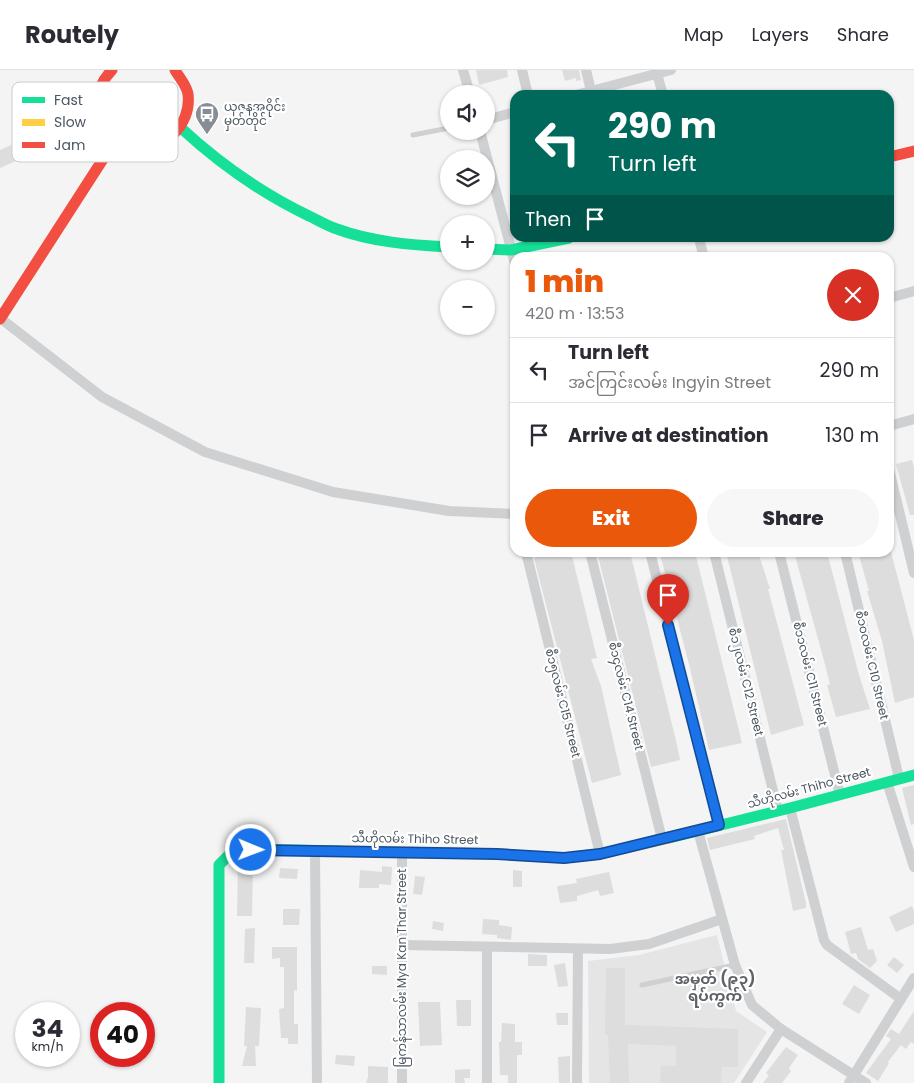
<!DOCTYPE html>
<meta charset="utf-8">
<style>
:root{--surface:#fff;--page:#f7f7f7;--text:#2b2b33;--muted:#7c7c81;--line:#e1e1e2;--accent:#ea580c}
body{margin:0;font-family:Poppins,"Noto Sans Myanmar",sans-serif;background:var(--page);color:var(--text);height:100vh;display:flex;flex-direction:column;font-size:19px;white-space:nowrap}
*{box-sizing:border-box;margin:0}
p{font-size:16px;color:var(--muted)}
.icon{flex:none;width:28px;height:28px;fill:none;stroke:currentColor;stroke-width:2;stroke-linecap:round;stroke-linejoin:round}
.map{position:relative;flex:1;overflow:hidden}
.side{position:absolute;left:510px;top:182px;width:384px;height:305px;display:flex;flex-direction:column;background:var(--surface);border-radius:15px;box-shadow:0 1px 4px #0004}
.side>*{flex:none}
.banner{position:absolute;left:510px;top:20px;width:384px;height:152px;border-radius:15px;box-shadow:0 1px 4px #0004;background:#00695c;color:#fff;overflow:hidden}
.tools{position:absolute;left:440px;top:15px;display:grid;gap:10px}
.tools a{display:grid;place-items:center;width:55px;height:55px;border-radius:50%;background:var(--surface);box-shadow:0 1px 4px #0004;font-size:25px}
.speed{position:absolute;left:15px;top:932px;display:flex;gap:10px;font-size:25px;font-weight:700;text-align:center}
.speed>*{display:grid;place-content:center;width:65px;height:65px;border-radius:50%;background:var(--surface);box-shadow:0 1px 4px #0004;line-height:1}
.speed small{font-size:12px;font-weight:400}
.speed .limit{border:8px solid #d22;background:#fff;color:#111}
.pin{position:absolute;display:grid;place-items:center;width:42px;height:42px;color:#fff;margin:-51px -21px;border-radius:50% 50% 50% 0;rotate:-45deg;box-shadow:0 0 5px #0007}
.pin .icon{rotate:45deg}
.me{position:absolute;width:55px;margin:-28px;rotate:91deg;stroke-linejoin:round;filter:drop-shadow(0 0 4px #0008)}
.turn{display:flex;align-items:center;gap:18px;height:105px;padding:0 15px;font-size:22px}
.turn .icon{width:65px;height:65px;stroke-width:2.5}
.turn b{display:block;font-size:35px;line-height:42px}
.then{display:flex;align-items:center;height:48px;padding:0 15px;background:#0003;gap:10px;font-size:19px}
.round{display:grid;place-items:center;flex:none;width:52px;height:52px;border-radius:26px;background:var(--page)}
.overview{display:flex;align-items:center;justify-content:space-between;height:85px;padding:0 15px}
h1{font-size:30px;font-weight:800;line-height:38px;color:var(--accent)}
.primary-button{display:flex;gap:10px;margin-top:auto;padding:10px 15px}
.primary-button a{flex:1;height:58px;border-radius:30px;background:var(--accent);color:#fff;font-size:20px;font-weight:800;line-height:58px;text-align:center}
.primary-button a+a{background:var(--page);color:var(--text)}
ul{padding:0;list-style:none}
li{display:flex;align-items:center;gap:15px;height:65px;padding:0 15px;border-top:1px solid var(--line)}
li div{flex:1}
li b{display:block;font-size:19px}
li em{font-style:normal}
header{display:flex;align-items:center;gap:30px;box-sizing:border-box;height:70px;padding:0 25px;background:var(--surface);border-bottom:1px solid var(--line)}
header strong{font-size:24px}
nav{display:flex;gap:28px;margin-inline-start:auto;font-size:18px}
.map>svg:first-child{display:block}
</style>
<header>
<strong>Routely</strong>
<nav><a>Map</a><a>Layers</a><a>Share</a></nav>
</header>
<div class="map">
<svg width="914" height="1013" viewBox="0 0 914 1013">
<rect width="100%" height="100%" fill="#f4f4f4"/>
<!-- education -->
<polygon fill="#e6e5e6" points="717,865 736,941 767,962 734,1013 589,1013 588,891 639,885"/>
<!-- building -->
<g fill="#ddddde">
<polygon points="476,0 507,0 508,7 479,15"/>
<polygon points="562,0 579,0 581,10 576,11 576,8 565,11"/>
<polygon points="71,48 80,70 62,78 60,72 0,98 0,80"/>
<polygon points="912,390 914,398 914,445 910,445 896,394"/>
<polygon points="555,482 571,482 597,588 591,589 601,616 621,705 592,713 534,488"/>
<polygon points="597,482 630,482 677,675 680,690 651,697"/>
<polygon points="667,482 695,482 742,673 709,680 689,594 660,484"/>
<polygon points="726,482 758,482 770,519 768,519 804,655 771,665"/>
<polygon points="794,482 827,482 859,605 870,639 836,647 827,615 830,614 823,587"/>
<polygon points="858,482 891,482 914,570 914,627 895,633 882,571 867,521 869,521"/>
<polygon points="914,715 914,754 911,755 902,718"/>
<polygon points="786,749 806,833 806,838 793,841 781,780 784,780 778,758 754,766 755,769 710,780 707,768"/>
<polygon points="238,792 253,792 252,846 237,846"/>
<polygon points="382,796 392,797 391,815 379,814 379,818 359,818 360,800 382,802"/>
<polygon points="280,798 298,799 297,809 279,808"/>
<polygon points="513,800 522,801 522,817 513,817"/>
<polygon points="609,802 614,823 600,826 598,820 577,826 577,831 560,833 557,816 577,813 576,809"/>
<polygon points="415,806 425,807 422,825 413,824"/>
<polygon points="912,836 914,841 914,854 896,862 889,847"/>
<polygon points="283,839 300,839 299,855 283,855"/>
<polygon points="483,849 499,850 499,855 512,857 511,870 497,868 497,865 482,864"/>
<polygon points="433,851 444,853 443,861 432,859"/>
<polygon points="861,857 868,880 873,879 877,891 870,898 858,889 856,883 851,884 845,862"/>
<polygon points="255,858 254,893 244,893 245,859"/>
<polygon points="272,877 297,877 297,921 294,920 294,954 298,954 298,974 288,974 288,968 281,968 279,939 284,938 284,897 280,897 280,888 272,889"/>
<polygon points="528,884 547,885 547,896 528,896"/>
<polygon points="894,887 904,895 897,903 887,895"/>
<polygon points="565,893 568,916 558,917 554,895"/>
<polygon points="372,896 387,896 387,905 372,904"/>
<polygon points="606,898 625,898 625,955 738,959 738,997 722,997 721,1013 660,1013 661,996 676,996 676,976 628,974 629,1013 610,1013 608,965 605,965"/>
<polygon points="854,915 870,925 859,944 842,934"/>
<polygon points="456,930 471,930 471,956 457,956"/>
<polygon points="418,932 440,932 442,975 420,976"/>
<polygon points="246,937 261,938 259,976 255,976 256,996 242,996 247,976 244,976"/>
<polygon points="914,941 914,974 911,972 906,979 901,975 887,993 889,993 878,1011 866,1003 891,969 886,966 891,959 899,964"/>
<polygon points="556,943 568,943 568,955 557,955"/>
<polygon points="502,953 515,954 515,972 522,972 522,985 517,985 517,1013 508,1013 508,1005 500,1005 499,972 501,972"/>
<polygon points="786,977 798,985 789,998 791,1001 782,1013 763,1013 769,1005 766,1003"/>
<polygon points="336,985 355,986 354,996 335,994"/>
<polygon points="570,986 570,1013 559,1013 558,987"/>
<polygon points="368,996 388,997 388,1013 366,1013 368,1007"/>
<polygon points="470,999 470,1008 464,1008 465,1013 455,1013 455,1000"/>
</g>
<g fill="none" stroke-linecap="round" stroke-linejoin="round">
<!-- lane -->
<g stroke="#ced0d2" stroke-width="5">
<polyline points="413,65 449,58"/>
<polyline points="642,915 735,895"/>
</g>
<!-- street -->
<g stroke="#ced0d2" stroke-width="10">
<polyline points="463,0 470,24"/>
<polyline points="522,0 528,25"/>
<polyline points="586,0 591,21"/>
<polyline points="656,0 663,25"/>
<polyline points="576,25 671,0"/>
<polyline points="486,50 515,42"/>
<polyline points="480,61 515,194"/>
<polyline points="699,168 704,188"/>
<polyline points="889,228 914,221"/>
<polyline points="0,248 102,327 205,382 333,422 449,441 515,444"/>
<polyline points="889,356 914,349"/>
<polyline points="889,399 914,503"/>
<polyline points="526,482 600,784"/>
<polyline points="590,482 662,769"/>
<polyline points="650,482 719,755"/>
<polyline points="714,482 778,741"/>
<polyline points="779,482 840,725"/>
<polyline points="845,482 899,708"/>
<polyline points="887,712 914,797"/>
<polyline points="790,738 824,870 827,875 901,929"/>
<polyline points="698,761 735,895 752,935 781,959 866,1013"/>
<polyline points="315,781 317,1013"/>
<polyline points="402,875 610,879 649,874 722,849"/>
<polyline points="487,877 487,1013"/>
<polyline points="402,1013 402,782"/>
<polyline points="577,1013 578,879"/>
<polyline points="746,1013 781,959"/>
<polyline points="849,1013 914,908"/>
</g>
<!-- fast -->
<g stroke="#16e098" stroke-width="11">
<path d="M181,58C220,94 261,123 309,146C318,150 327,156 337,159C372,172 411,175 449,177"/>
<polyline points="486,179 511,180 569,168"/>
<polyline points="669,768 790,738 914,705"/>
<polyline points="219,1013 219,795 235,779 341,781"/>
</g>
<!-- slow -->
<polyline stroke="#ffcf43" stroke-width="11" points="341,781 497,784 564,788 600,784 669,768"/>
<!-- jam -->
<g stroke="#f24e42" stroke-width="11">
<path d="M112,0C94,19 95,34 107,56C111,64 120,73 129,76C162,84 192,56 188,24C187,16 179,7 175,0"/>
<polyline points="889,87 914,81"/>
<polyline points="0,249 116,69"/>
</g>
</g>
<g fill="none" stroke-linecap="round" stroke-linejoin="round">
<!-- route casing -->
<g stroke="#114b97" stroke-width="12">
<polyline id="route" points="251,780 497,784 564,788 600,784 719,755 668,555"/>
</g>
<!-- route -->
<use href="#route" stroke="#1a73e8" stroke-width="9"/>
</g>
<!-- icons -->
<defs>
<g id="bus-pin" transform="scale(1.25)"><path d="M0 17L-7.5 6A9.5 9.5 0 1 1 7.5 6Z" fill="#868d94" stroke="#fff"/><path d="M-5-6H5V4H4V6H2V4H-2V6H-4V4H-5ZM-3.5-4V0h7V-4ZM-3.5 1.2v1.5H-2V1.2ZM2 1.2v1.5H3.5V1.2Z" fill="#fff"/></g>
</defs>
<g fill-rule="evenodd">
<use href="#bus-pin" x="207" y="44"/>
</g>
<g text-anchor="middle" stroke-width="4.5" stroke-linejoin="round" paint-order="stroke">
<!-- poi labels -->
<g font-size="12" fill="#4a5661" stroke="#fff" text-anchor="start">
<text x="224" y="41">ယုဇနအဝိုင်း<tspan x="224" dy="14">မှတ်တိုင်</tspan></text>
</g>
<!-- street labels -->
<g font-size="12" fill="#4a5661" stroke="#fff">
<text transform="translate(872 595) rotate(77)" y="4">စီ၁၀လမ်း C10 Street</text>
<text transform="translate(810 604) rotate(76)" y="4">စီ၁၁လမ်း C11 Street</text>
<text transform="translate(746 612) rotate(76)" y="4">စီ၁၂လမ်း C12 Street</text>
<text transform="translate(626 626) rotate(76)" y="4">စီ၁၄လမ်း C14 Street</text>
<text transform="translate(563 633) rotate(76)" y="4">စီ၁၅လမ်း C15 Street</text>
<text transform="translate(809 718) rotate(-15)" y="4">သီဟိုလမ်း Thiho Street</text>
<text transform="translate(415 769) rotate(1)" y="4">သီဟိုလမ်း Thiho Street</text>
<text transform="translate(402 898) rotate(-90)" y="4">မြကန်သာလမ်း Mya Kan Thar Street</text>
</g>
<!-- quarter labels -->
<g font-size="15" font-weight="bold" fill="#5f6368" stroke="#fff">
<text x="715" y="914">အမှတ် (၉၃)<tspan x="715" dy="17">ရပ်ကွက်</tspan></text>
</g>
</g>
<!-- legend -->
<rect x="12" y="12" width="166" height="80" rx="8" fill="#fff" stroke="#c9ccd0" stroke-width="1"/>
<rect x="22" y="27" width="23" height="6" fill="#16e098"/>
<rect x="22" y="49" width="23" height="7" fill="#ffcf43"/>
<rect x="22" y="72" width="23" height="6" fill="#f24e42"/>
<g font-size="14" fill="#4a5661">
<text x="54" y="35">Fast</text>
<text x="54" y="57">Slow</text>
<text x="54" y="80">Jam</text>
</g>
</svg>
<div class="tools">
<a><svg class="icon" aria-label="sound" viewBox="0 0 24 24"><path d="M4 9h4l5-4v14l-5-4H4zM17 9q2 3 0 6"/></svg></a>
<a><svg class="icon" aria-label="layers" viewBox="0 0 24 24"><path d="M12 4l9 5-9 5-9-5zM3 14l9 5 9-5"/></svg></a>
<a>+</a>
<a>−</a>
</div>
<div class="speed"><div>34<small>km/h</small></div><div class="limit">40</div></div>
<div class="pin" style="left:668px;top:555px;background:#d93025"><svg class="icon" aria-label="arrive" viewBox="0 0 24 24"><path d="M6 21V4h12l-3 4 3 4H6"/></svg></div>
<svg class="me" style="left:251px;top:780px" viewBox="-20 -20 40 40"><circle r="17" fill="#1a73e8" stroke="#fff" stroke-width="3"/><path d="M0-11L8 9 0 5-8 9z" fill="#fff"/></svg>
<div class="banner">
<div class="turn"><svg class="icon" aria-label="left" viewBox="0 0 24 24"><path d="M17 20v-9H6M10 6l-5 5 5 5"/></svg><div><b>290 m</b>Turn left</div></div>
<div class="then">Then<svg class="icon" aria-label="arrive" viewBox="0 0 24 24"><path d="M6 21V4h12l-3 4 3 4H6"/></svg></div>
</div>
<section class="side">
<div class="overview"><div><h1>1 min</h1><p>420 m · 13:53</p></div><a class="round" style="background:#d93025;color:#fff"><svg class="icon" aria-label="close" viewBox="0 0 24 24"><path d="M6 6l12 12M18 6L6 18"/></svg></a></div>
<ul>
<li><svg class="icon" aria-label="left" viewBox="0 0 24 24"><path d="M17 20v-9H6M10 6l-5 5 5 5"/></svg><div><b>Turn left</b><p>အင်ကြင်းလမ်း Ingyin Street</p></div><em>290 m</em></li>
<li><svg class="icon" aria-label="arrive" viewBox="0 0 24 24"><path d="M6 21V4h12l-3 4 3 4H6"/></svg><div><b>Arrive at destination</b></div><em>130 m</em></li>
</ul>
<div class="primary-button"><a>Exit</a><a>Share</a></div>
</section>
</div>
